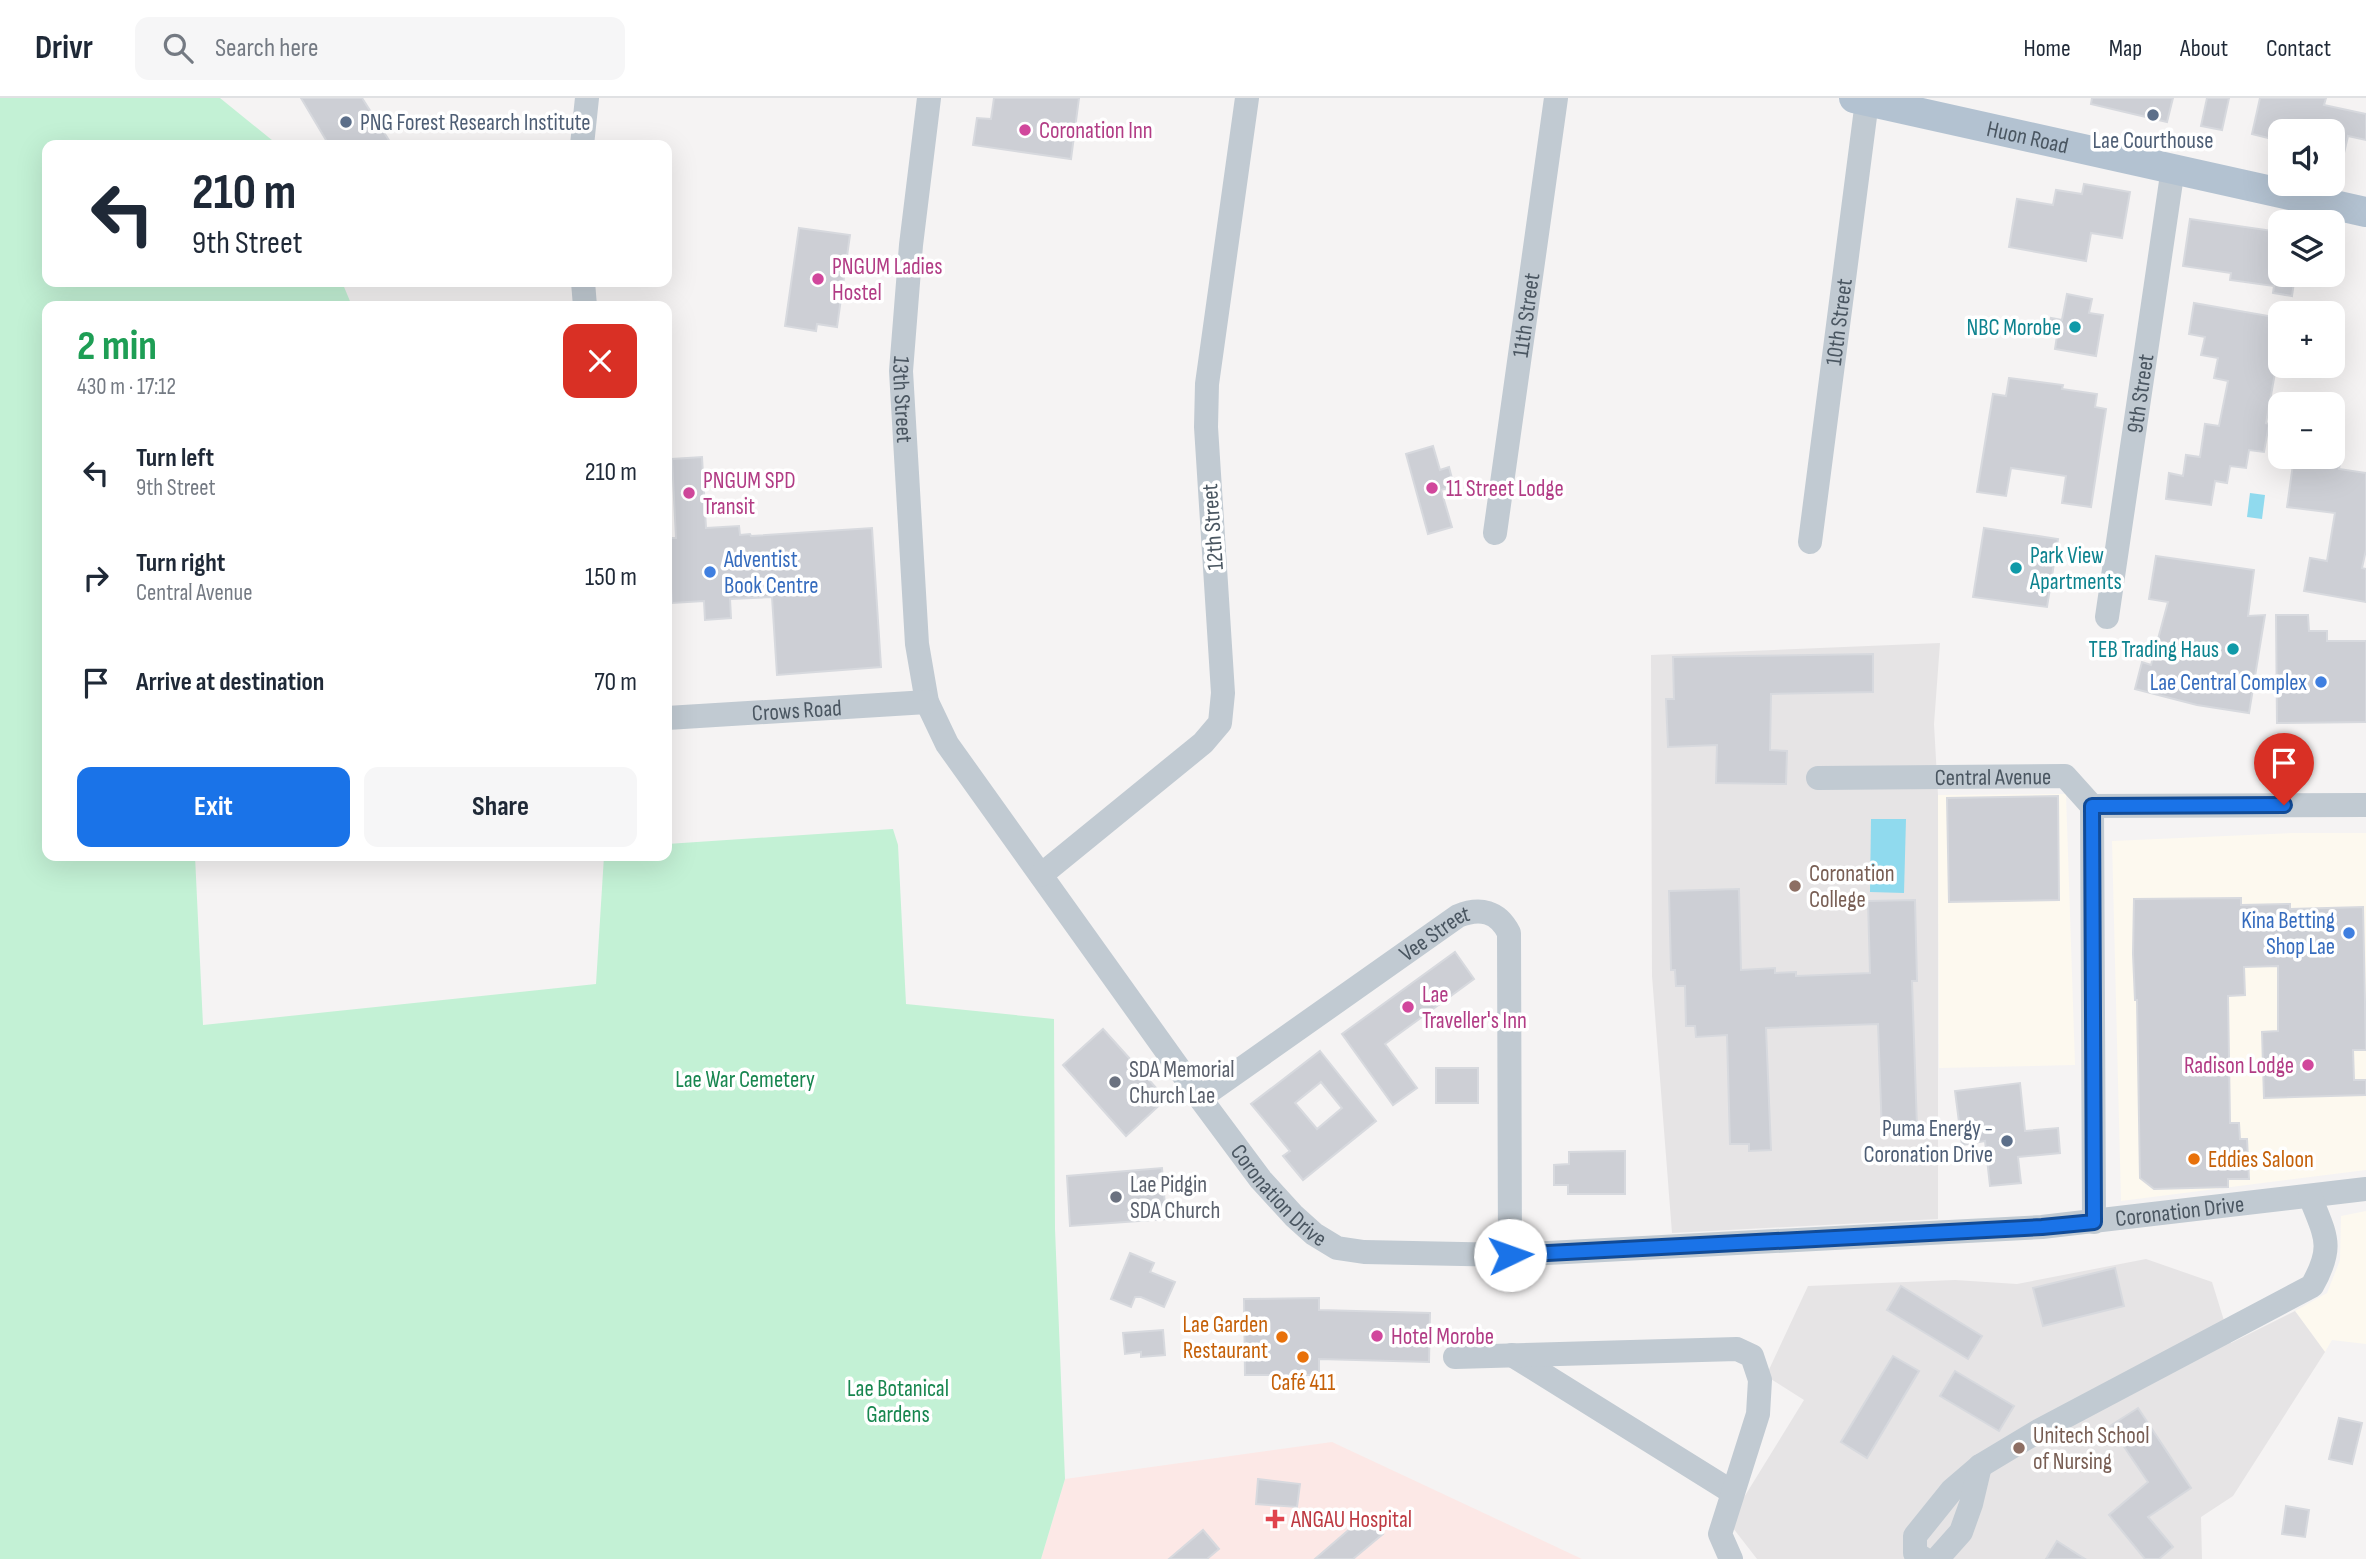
<!DOCTYPE html>
<meta charset="utf-8">
<style>
:root{--surface:#fff;--page:#f6f6f7;--text:#1f2937;--muted:#747a83;--line:#e0e1e3;--accent:#1a73e8}
body{margin:0;font-family:"Sofia Sans Condensed",sans-serif;background:var(--page);color:var(--text);height:100vh;display:flex;flex-direction:column;font-size:26px;white-space:nowrap}
*{box-sizing:border-box;margin:0}
p{font-size:23px;color:var(--muted)}
.icon{flex:none;width:38px;height:38px;fill:none;stroke:currentColor;stroke-width:2;stroke-linecap:round;stroke-linejoin:round}
.map{position:relative;flex:1;overflow:hidden}
.details{position:absolute;left:42px;top:203px;width:630px;height:560px;display:flex;flex-direction:column;background:var(--surface);border-radius:14px;box-shadow:0 7px 28px #0002}
.details>*{flex:none}
.top-card{position:absolute;left:42px;top:42px;width:630px;height:147px;border-radius:14px;box-shadow:0 7px 28px #0002;background:#fff;color:var(--text);overflow:hidden}
.fabs{position:absolute;left:2268px;top:21px;display:grid;gap:14px}
.fabs a{display:grid;place-items:center;width:77px;height:77px;border-radius:14px;background:var(--surface);box-shadow:0 7px 28px #0002;font-size:35px}
.pin{position:absolute;display:grid;place-items:center;width:60px;height:60px;color:#fff;margin:-72px -30px;border-radius:50% 50% 50% 0;rotate:-45deg;box-shadow:0 0 7px #0007}
.pin .icon{rotate:45deg}
.me{position:absolute;width:77px;margin:-38px;rotate:87deg;stroke-linejoin:round;filter:drop-shadow(0 0 5px #0008)}
.turn{display:flex;align-items:center;gap:24px;height:147px;padding:0 35px;font-size:32px}
.turn .icon{width:91px;height:91px;stroke-width:2.5}
.turn b{display:block;font-size:49px;line-height:60px}
.round{display:grid;place-items:center;flex:none;width:74px;height:74px;border-radius:14px;background:var(--page)}
.headline{display:flex;align-items:center;justify-content:space-between;height:119px;padding:0 35px}
h1{font-size:42px;font-weight:700;line-height:52px;color:#1e9e55}
.primary-button{display:flex;gap:14px;margin-top:auto;padding:14px 35px}
.primary-button a{flex:1;height:80px;border-radius:14px;background:var(--accent);color:#fff;font-size:28px;font-weight:700;line-height:80px;text-align:center}
.primary-button a+a{background:var(--page);color:var(--text)}
ul{padding:0;list-style:none}
li{display:flex;align-items:center;gap:21px;height:105px;padding:0 35px}
li div{flex:1}
li b{display:block;font-size:26px}
li em{font-style:normal}
header{display:flex;align-items:center;gap:42px;box-sizing:border-box;height:98px;padding:0 35px;background:var(--surface);border-bottom:2px solid var(--line)}
header strong{font-size:33px}
nav{display:flex;gap:38px;margin-inline-start:auto;font-size:24px}
.search{width:490px;height:63px;background:var(--page);display:flex;align-items:center;gap:18px;box-sizing:border-box;padding:0 24px;border-radius:14px;color:var(--muted);font-size:26px}
.map>svg:first-child{display:block}
</style>
<header>
<strong>Drivr</strong>
<div class="search"><svg class="icon" aria-label="search" viewBox="0 0 24 24"><circle cx="10" cy="10" r="6"/><path d="M15 15l6 6"/></svg>Search here</div>
<nav><a>Home</a><a>Map</a><a>About</a><a>Contact</a></nav>
</header>
<div class="map">
<svg width="2366" height="1461" viewBox="0 0 2366 1461">
<rect width="100%" height="100%" fill="#f5f3f3"/>
<!-- commercial -->
<g fill="#fdf9ef">
<polygon points="2066,696 2075,967 1939,970 1938,697"/>
<polygon points="2291,735 2366,735 2366,1072 2121,1103 2112,743"/>
<polygon points="2366,1113 2366,1246 2332,1242 2325,1254 2295,1213 2327,1195 2340,1162 2341,1118"/>
</g>
<!-- education -->
<g fill="#e6e4e5">
<polygon points="1940,545 1934,626 1938,697 1938,1121 1672,1135 1652,878 1651,557"/>
<polygon points="2146,1161 2212,1184 2231,1245 2295,1213 2325,1254 2233,1398 2201,1419 2202,1461 1757,1461 1733,1430 1738,1409 1804,1302 1766,1278 1808,1188 1955,1182 2017,1186"/>
</g>
<!-- medical -->
<polygon fill="#fce8e6" points="1332,1344 1582,1461 1041,1461 1065,1381"/>
<!-- green -->
<polygon fill="#c3f1d5" points="0,0 220,0 278,47 47,47 47,184 342,184 352,208 47,208 47,758 195,758 203,927 596,886 604,758 667,758 667,746 893,731 898,747 906,906 1054,921 1055,1131 1065,1381 1041,1461 0,1461"/>
<!-- water -->
<g fill="#90daee">
<polygon points="2250,395 2265,397 2262,421 2247,419"/>
<polygon points="1871,721 1906,721 1904,795 1870,794"/>
</g>
<!-- building -->
<g fill="#cdcfd5" stroke="#d7d9de" stroke-width="2" fill-rule="evenodd">
<polygon points="301,0 362,0 392,47 329,47"/>
<polygon points="994,0 1079,0 1071,61 973,47 977,20 991,21"/>
<polygon points="2092,0 2173,0 2167,24 2091,6"/>
<polygon points="2207,0 2229,0 2222,32 2201,28"/>
<polygon points="2260,0 2326,0 2324,7 2366,16 2366,42 2348,38 2339,77 2333,76 2333,33 2280,33 2280,43 2252,36"/>
<polygon points="2084,86 2130,94 2122,140 2091,135 2086,163 2009,149 2017,101 2053,107 2056,92 2082,96"/>
<polygon points="2190,121 2280,134 2280,177 2295,177 2292,198 2273,195 2274,188 2230,182 2231,175 2183,168"/>
<polygon points="799,130 850,137 837,229 817,226 816,233 785,228"/>
<polygon points="2067,196 2092,201 2089,215 2103,217 2096,258 2055,251 2057,238 2048,237 2051,220 2062,222"/>
<polygon points="2194,205 2280,220 2280,276 2275,275 2266,325 2269,326 2264,354 2249,352 2246,370 2230,368 2227,385 2215,383 2211,407 2166,401 2169,375 2183,378 2186,357 2200,359 2205,326 2219,328 2228,283 2214,280 2218,260 2201,257 2205,239 2189,236"/>
<polygon points="2009,280 2063,287 2062,291 2097,296 2095,309 2106,311 2091,409 2062,405 2066,378 2011,370 2006,398 1977,394 1993,296 2006,298"/>
<polygon points="1433,348 1440,372 1449,369 1454,388 1441,392 1452,429 1428,436 1406,356"/>
<polygon points="702,359 706,430 739,428 740,437 750,436 751,438 872,430 881,569 777,577 772,499 730,501 731,520 705,522 704,503 672,505 671,490 667,490 667,440 676,440 672,361"/>
<polygon points="2294,359 2341,359 2339,371 2366,375 2366,452 2362,470 2366,471 2366,504 2304,493 2310,460 2327,463 2335,415 2287,409"/>
<polygon points="1984,430 2058,441 2047,509 1973,499"/>
<polygon points="2156,458 2254,472 2248,518 2265,517 2249,615 2197,607 2135,591 2142,564 2151,567 2168,504 2149,501"/>
<polygon points="2276,517 2308,517 2309,533 2327,533 2327,543 2366,543 2366,624 2277,625"/>
<polygon points="1873,556 1873,594 1771,596 1770,652 1787,653 1786,686 1716,685 1717,647 1668,649 1666,601 1674,601 1673,559"/>
<polygon points="2058,698 2059,802 1949,804 1947,700"/>
<polygon points="1739,791 1741,872 1775,870 1775,875 1796,874 1796,878 1870,875 1868,803 1915,802 1917,883 1912,883 1917,1029 1904,1030 1904,1035 1882,1036 1878,926 1766,930 1771,1052 1749,1053 1749,1046 1730,1046 1727,937 1696,939 1695,928 1686,928 1685,888 1676,888 1675,872 1671,872 1669,793"/>
<polygon points="2241,800 2241,807 2290,806 2290,811 2363,809 2366,952 2353,952 2354,982 2366,982 2366,997 2264,1000 2262,934 2278,933 2278,868 2244,869 2245,897 2228,898 2230,1025 2239,1025 2240,1041 2247,1041 2249,1081 2228,1081 2228,1089 2154,1091 2140,1080 2137,902 2135,902 2133,856 2134,801"/>
<polygon points="1455,854 1474,881 1385,946 1417,990 1393,1007 1342,936"/>
<polygon points="1103,931 1166,1001 1126,1038 1063,967"/>
<path d="M1320,953L1376,1023L1303,1082L1283,1058L1290,1053L1251,1006ZM1321,984L1342,1010L1317,1031L1295,1005Z"/>
<rect x="1436" y="970" width="42" height="35"/>
<polygon points="2020,985 2025,1033 2058,1030 2060,1055 2018,1059 2021,1085 1990,1088 1985,1043 1962,1047 1955,993"/>
<polygon points="1625,1053 1625,1096 1568,1096 1568,1087 1554,1087 1554,1067 1569,1066 1569,1054"/>
<polygon points="1162,1070 1166,1121 1070,1128 1067,1078"/>
<polygon points="1130,1155 1154,1165 1150,1174 1175,1184 1164,1209 1141,1199 1135,1199 1131,1209 1111,1201"/>
<polygon points="2115,1170 2124,1208 2043,1228 2033,1190"/>
<polygon points="1901,1188 1982,1238 1968,1261 1887,1212"/>
<polygon points="1319,1200 1319,1212 1430,1215 1429,1264 1319,1261 1319,1277 1245,1277 1244,1201"/>
<polygon points="1163,1232 1165,1257 1141,1259 1141,1254 1125,1256 1123,1235"/>
<polygon points="1893,1258 1919,1273 1867,1360 1841,1344"/>
<polygon points="1955,1273 2014,1308 1999,1333 1940,1298"/>
<polygon points="2138,1310 2191,1390 2148,1419 2173,1449 2159,1461 2145,1461 2109,1417 2148,1384 2110,1328"/>
<polygon points="2339,1320 2362,1325 2352,1366 2329,1361"/>
<polygon points="1258,1381 1300,1386 1297,1409 1256,1406"/>
<polygon points="2286,1408 2309,1412 2305,1439 2282,1436"/>
<polygon points="1359,1423 1366,1432 1373,1426 1383,1436 1353,1461 1315,1461"/>
<polygon points="1203,1432 1219,1451 1207,1461 1169,1461"/>
<polygon points="2057,1443 2085,1461 2046,1461"/>
</g>
<g fill="none" stroke-linecap="round" stroke-linejoin="round">
<!-- minor -->
<g stroke="#c1cad2" stroke-width="24">
<path id="s1" d="M929,0L911,147L901,273L917,546L927,604L947,646L1200,1000L1261,1082L1294,1118L1314,1136L1337,1150L1364,1154L1510,1157L2042,1129L2366,1091"/>
<polyline points="582,47 587,0"/>
<polyline points="583,184 585,208"/>
<path id="s2" d="M1495,435L1556,0"/>
<path id="s3" d="M1810,444L1867,3"/>
<path id="s4" d="M2107,519L2173,70"/>
<path id="s5" d="M667,620L927,604"/>
<path id="s6" d="M1818,680L2065,678L2092,708L2366,707"/>
<polyline points="2092,708 2094,1124"/>
<polyline points="1041,777 1203,645 1220,625 1223,595 1206,329 1207,286 1247,0"/>
<path id="s7" d="M1200,1000L1458,818C1480,809 1498,813 1509,835L1510,1157"/>
<polyline points="1512,1257 1732,1394"/>
<polyline points="1455,1259 1737,1251 1752,1258 1760,1282 1758,1316 1720,1436 1731,1461"/>
<path d="M1924,1461L1915,1455V1438L1952,1392L1980,1368L2040,1332L2312,1188C2335,1147 2325,1138 2310,1098"/>
<polyline points="1937,1461 1961,1434 1971,1406 1980,1368"/>
</g>
<!-- major -->
<path stroke="#b3c2d1" stroke-width="30" id="s8" d="M1854,0L2366,114"/>
</g>
<g fill="none" stroke-linecap="round" stroke-linejoin="round">
<!-- route casing -->
<g stroke="#114b97" stroke-width="18">
<polyline id="route" points="1510,1157 2042,1129 2094,1124 2092,708 2284,707"/>
</g>
<!-- route -->
<use href="#route" stroke="#1a73e8" stroke-width="12"/>
</g>
<!-- markers -->
<g fill="#5c6f8a" stroke="#fff" stroke-width="2.5">
<circle cx="2153" cy="17" r="7"/>
<circle cx="346" cy="24" r="7"/>
<circle cx="2007" cy="1043" r="7"/>
</g>
<g fill="#d1479c" stroke="#fff" stroke-width="2.5">
<circle cx="1025" cy="32" r="7"/>
<circle cx="818" cy="181" r="7"/>
<circle cx="1432" cy="390" r="7"/>
<circle cx="689" cy="395" r="7"/>
<circle cx="1408" cy="909" r="7"/>
<circle cx="2308" cy="967" r="7"/>
<circle cx="1377" cy="1238" r="7"/>
</g>
<g fill="#0f9aa8" stroke="#fff" stroke-width="2.5">
<circle cx="2075" cy="229" r="7"/>
<circle cx="2016" cy="470" r="7"/>
<circle cx="2233" cy="551" r="7"/>
</g>
<g fill="#3f7fe0" stroke="#fff" stroke-width="2.5">
<circle cx="710" cy="474" r="7"/>
<circle cx="2321" cy="584" r="7"/>
<circle cx="2349" cy="835" r="7"/>
</g>
<g fill="#8d6e63" stroke="#fff" stroke-width="2.5">
<circle cx="1795" cy="788" r="7"/>
<circle cx="2019" cy="1350" r="7"/>
</g>
<g fill="#6b7280" stroke="#fff" stroke-width="2.5">
<circle cx="1115" cy="984" r="7"/>
<circle cx="1116" cy="1099" r="7"/>
</g>
<g fill="#e8710a" stroke="#fff" stroke-width="2.5">
<circle cx="2194" cy="1061" r="7"/>
<circle cx="1282" cy="1239" r="7"/>
<circle cx="1303" cy="1259" r="7"/>
</g>
<path fill="#e0444e" stroke="#fff" stroke-width="2.5" d="M1271.5 1410.5h7v7h7v7h-7v7h-7v-7h-7v-7h7z"/>
<g text-anchor="middle" stroke-width="7" stroke-linejoin="round" paint-order="stroke">
<!-- service labels -->
<g font-size="23" fill="#4e5e75" stroke="#fff" text-anchor="start">
<text x="360" y="32">PNG Forest Research Institute</text>
<text x="2153" y="50" text-anchor="middle">Lae Courthouse</text>
<text x="1993" y="1038" text-anchor="end">Puma Energy -<tspan x="1993" dy="26">Coronation Drive</tspan></text>
</g>
<!-- hotel labels -->
<g font-size="23" fill="#b23c85" stroke="#fff" text-anchor="start">
<text x="1039" y="40">Coronation Inn</text>
<text x="832" y="176">PNGUM Ladies<tspan x="832" dy="26">Hostel</tspan></text>
<text x="703" y="390">PNGUM SPD<tspan x="703" dy="26">Transit</tspan></text>
<text x="1446" y="398">11 Street Lodge</text>
<text x="1422" y="904">Lae<tspan x="1422" dy="26">Traveller's Inn</tspan></text>
<text x="2294" y="975" text-anchor="end">Radison Lodge</text>
<text x="1391" y="1246">Hotel Morobe</text>
</g>
<!-- street labels -->
<g font-size="23" fill="#4a5661" stroke="#fff">
<text dy="8" stroke="none"><textPath href="#s8" startOffset="178">Huon Road</textPath></text>
<text dy="8" stroke="none"><textPath href="#s2" startOffset="220">11th Street</textPath></text>
<text dy="8" stroke="none"><textPath href="#s3" startOffset="222">10th Street</textPath></text>
<text dy="8" stroke="none"><textPath href="#s4" startOffset="226">9th Street</textPath></text>
<text dy="8" stroke="none"><textPath href="#s1" startOffset="303">13th Street</textPath></text>
<text transform="translate(1212 429) rotate(-94)" y="8">12th Street</text>
<text dy="8" stroke="none"><textPath href="#s5" startOffset="130">Crows Road</textPath></text>
<text dy="8" stroke="none"><textPath href="#s6" startOffset="175">Central Avenue</textPath></text>
<text dy="8" stroke="none"><textPath href="#s7" startOffset="287">Vee Street</textPath></text>
<text dy="8" stroke="none"><textPath href="#s1" startOffset="1214">Coronation Drive</textPath></text>
<text dy="8" stroke="none"><textPath href="#s1" startOffset="2138">Coronation Drive</textPath></text>
</g>
<!-- culture labels -->
<g font-size="23" fill="#0d838f" stroke="#fff" text-anchor="end">
<text x="2061" y="237">NBC Morobe</text>
<text x="2030" y="465" text-anchor="start">Park View<tspan x="2030" dy="26">Apartments</tspan></text>
<text x="2219" y="559">TEB Trading Haus</text>
</g>
<!-- shop labels -->
<g font-size="23" fill="#366cbe" stroke="#fff" text-anchor="end">
<text x="724" y="469" text-anchor="start">Adventist<tspan x="724" dy="26">Book Centre</tspan></text>
<text x="2307" y="592">Lae Central Complex</text>
<text x="2335" y="830">Kina Betting<tspan x="2335" dy="26">Shop Lae</tspan></text>
</g>
<!-- education labels -->
<g font-size="23" fill="#785e54" stroke="#fff" text-anchor="start">
<text x="1809" y="783">Coronation<tspan x="1809" dy="26">College</tspan></text>
<text x="2033" y="1345">Unitech School<tspan x="2033" dy="26">of Nursing</tspan></text>
</g>
<!-- worship labels -->
<g font-size="23" fill="#5b616d" stroke="#fff" text-anchor="start">
<text x="1129" y="979">SDA Memorial<tspan x="1129" dy="26">Church Lae</tspan></text>
<text x="1130" y="1094">Lae Pidgin<tspan x="1130" dy="26">SDA Church</tspan></text>
</g>
<!-- park labels -->
<g font-size="23" fill="#17864f" stroke="#fff">
<text x="745" y="989">Lae War Cemetery</text>
<text x="898" y="1298">Lae Botanical<tspan x="898" dy="26">Gardens</tspan></text>
</g>
<!-- food labels -->
<g font-size="23" fill="#c56008" stroke="#fff" text-anchor="start">
<text x="2208" y="1069">Eddies Saloon</text>
<text x="1268" y="1234" text-anchor="end">Lae Garden<tspan x="1268" dy="26">Restaurant</tspan></text>
<text x="1303" y="1292" text-anchor="middle">Café 411</text>
</g>
<!-- health labels -->
<g font-size="23" fill="#be3a42" stroke="#fff" text-anchor="start">
<text x="1291" y="1429">ANGAU Hospital</text>
</g>
</g>
</svg>
<div class="fabs">
<a><svg class="icon" aria-label="sound" viewBox="0 0 24 24"><path d="M4 9h4l5-4v14l-5-4H4zM17 9q2 3 0 6"/></svg></a>
<a><svg class="icon" aria-label="layers" viewBox="0 0 24 24"><path d="M12 4l9 5-9 5-9-5zM3 14l9 5 9-5"/></svg></a>
<a>+</a>
<a>−</a>
</div>
<div class="pin" style="left:2284px;top:707px;background:#d93025"><svg class="icon" aria-label="arrive" viewBox="0 0 24 24"><path d="M6 21V4h12l-3 4 3 4H6"/></svg></div>
<svg class="me" style="left:1510px;top:1157px" viewBox="-20 -20 40 40"><circle r="19" fill="#fff"/><path d="M0-13L10 11 0 6-10 11z" fill="#1a73e8"/></svg>
<div class="top-card">
<div class="turn"><svg class="icon" aria-label="left" viewBox="0 0 24 24"><path d="M17 20v-9H6M10 6l-5 5 5 5"/></svg><div><b>210 m</b>9th Street</div></div>
</div>
<section class="details">
<div class="headline"><div><h1>2 min</h1><p>430 m · 17:12</p></div><a class="round" style="background:#d93025;color:#fff"><svg class="icon" aria-label="close" viewBox="0 0 24 24"><path d="M6 6l12 12M18 6L6 18"/></svg></a></div>
<ul>
<li><svg class="icon" aria-label="left" viewBox="0 0 24 24"><path d="M17 20v-9H6M10 6l-5 5 5 5"/></svg><div><b>Turn left</b><p>9th Street</p></div><em>210 m</em></li>
<li><svg class="icon" aria-label="right" viewBox="0 0 24 24"><path d="M7 20v-9h11M14 6l5 5-5 5"/></svg><div><b>Turn right</b><p>Central Avenue</p></div><em>150 m</em></li>
<li><svg class="icon" aria-label="arrive" viewBox="0 0 24 24"><path d="M6 21V4h12l-3 4 3 4H6"/></svg><div><b>Arrive at destination</b></div><em>70 m</em></li>
</ul>
<div class="primary-button"><a>Exit</a><a>Share</a></div>
</section>
</div>
